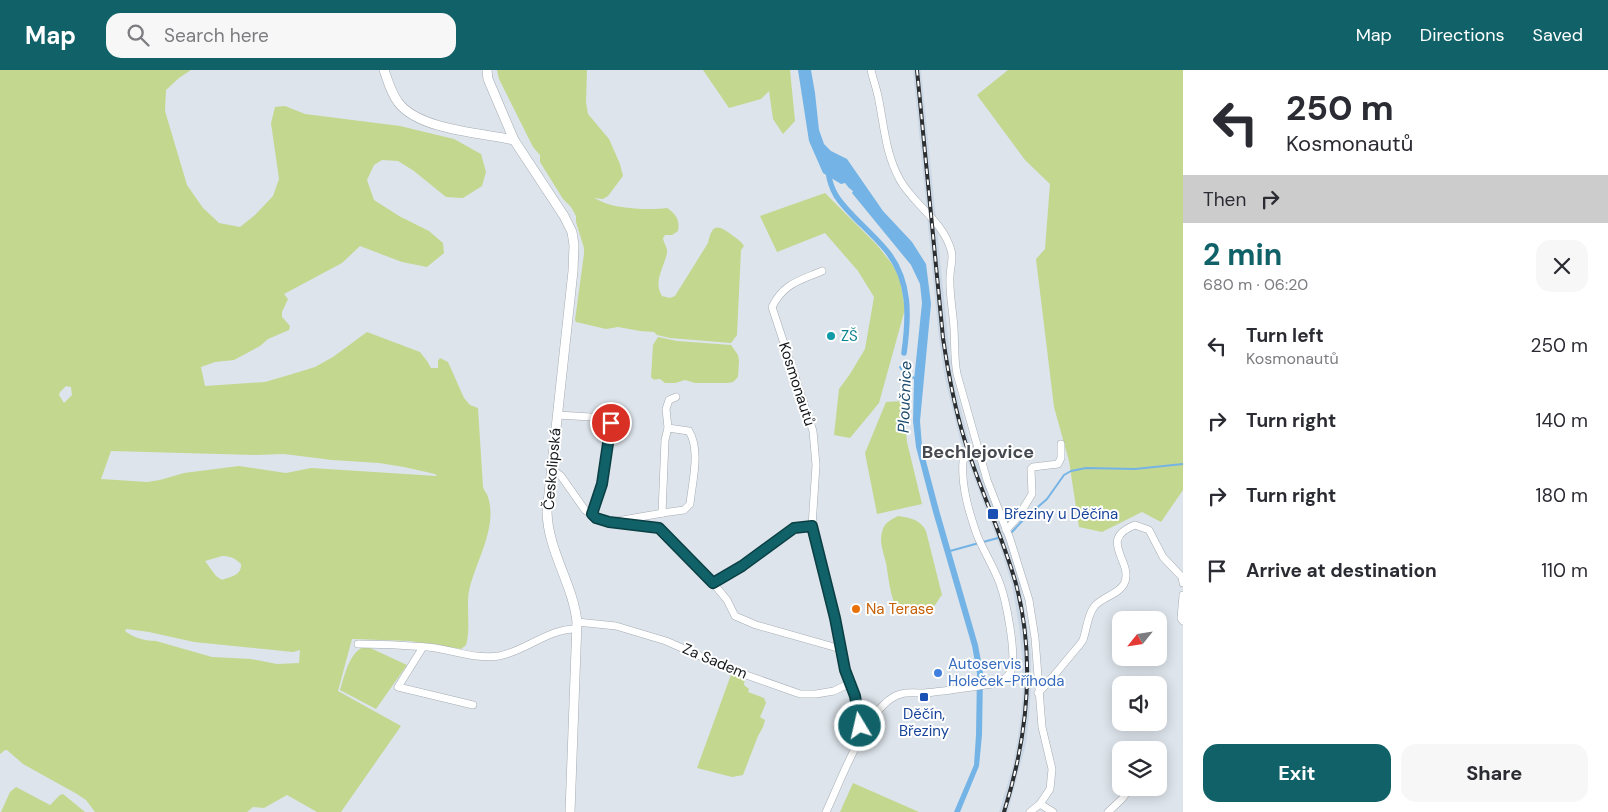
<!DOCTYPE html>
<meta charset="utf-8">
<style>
:root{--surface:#fff;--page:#f7f7f7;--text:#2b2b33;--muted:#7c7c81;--accent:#106168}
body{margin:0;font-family:"DM Sans",sans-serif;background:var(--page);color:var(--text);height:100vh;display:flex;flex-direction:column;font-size:19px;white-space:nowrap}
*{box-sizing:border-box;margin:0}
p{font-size:16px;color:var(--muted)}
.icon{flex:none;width:28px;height:28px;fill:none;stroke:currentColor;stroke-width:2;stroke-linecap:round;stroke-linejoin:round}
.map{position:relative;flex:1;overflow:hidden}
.details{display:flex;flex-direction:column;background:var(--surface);width:425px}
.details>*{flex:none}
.banner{background:#fff;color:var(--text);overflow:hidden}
.needle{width:32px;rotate:240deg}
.fabs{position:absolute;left:1112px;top:541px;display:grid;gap:10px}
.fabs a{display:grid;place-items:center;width:55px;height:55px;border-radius:10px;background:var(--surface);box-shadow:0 2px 12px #0003;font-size:25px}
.pin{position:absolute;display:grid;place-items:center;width:42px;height:42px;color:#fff;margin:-21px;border:2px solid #fff;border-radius:50%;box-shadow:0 1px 5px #0007}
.me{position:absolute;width:55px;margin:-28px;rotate:351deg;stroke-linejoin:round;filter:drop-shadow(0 0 4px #0008)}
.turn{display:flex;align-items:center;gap:18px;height:105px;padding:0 20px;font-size:22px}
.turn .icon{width:65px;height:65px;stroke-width:2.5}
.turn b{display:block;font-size:35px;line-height:42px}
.then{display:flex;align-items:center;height:48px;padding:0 20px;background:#0003;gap:10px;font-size:19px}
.round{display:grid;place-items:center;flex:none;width:52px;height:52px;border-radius:15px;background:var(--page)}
.headline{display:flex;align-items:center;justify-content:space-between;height:85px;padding:0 20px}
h1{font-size:30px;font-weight:700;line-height:38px;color:var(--accent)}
.cta{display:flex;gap:10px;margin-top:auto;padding:10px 20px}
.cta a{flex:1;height:58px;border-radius:15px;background:var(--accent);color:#fff;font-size:20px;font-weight:700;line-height:58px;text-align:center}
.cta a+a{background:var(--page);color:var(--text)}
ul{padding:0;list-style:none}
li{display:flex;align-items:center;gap:15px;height:75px;padding:0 20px}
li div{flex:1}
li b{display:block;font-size:19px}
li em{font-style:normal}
header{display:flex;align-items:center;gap:30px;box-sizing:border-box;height:70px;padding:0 25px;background:var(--accent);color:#fff}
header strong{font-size:24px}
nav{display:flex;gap:28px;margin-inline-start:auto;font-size:18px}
.search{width:350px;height:45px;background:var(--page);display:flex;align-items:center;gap:12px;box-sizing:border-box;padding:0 18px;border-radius:15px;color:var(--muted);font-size:19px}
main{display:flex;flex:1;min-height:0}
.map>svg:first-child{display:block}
</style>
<header>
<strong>Map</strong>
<div class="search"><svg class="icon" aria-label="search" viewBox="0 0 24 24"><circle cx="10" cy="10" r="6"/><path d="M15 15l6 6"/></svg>Search here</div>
<nav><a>Map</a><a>Directions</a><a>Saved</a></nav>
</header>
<main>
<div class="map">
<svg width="1183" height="742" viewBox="0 0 1183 742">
<rect width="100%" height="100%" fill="#dde4eb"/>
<!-- built -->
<polygon fill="#ccd8e5" points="913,0 921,0 948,268 953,308 968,367 1009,478 1020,513 1027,555 1031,585 1031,619 1029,646 1026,674 1008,742 999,742 1012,699 1017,673 1021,645 1023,619 1022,585 1019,556 1012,515 1001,480 960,370 945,309 939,269"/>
<!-- green -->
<g fill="#c4d78f" fill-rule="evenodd">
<path d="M0,0H191L179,8L166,20L165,41L187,115L203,138L219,153L240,157L255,145L273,126L279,109L271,53L275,37L285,36L305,44L400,56L454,69L481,84L486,102L482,116L463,128L446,127L414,101L398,91L382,90L374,95L367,110L374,130L399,146L429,161L443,173L444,183L427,197L402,192L360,176L342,193L284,224L288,229L282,242V247L290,256L289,260L268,269L260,276L234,290L215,292L201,297L205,316L265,312L289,305L315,297L333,287L367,262L420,282L427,291L431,298H438V291L440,288L448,292L464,328L470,335L478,338L483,417C484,421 487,423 488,427C498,458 475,492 469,521C466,538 471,558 466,575L461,579L410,571L352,569L338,621L401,656L341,742H317L287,725L264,738L253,737L247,742H95L86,730L77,724L23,694L7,680H5L0,684ZM66,316L71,317L72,325L64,333L59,325L60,322ZM111,381L255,385L284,384L332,390L379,393L404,397L435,404L437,406L311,398L286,403L239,396L184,403L160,410L147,412L101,409ZM222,486C230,486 235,488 241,494C242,505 231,507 222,510L216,506L205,491ZM127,559L149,562L194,572L293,582L300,580L299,593L277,594L251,589L212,587L156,571C145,571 135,568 126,562L125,560Z"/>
<path d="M497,0H587L586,32L588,44L609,69L620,94L623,106L608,126L603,129L594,128C599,130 604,133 608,134C623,139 651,140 667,138C676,144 680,150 678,161L672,165H665L663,168C664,174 668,178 667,183C664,197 653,212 662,226L670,228L675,226L708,173C712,154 717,154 732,165C737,169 740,170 744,176L741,180L737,265L731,273L670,268L657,265L654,262L640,261L618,257L606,259L576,252L575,250L584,184V178L576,152V146L571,137L563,129L540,92V85L533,77L499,9Z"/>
<polygon points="703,0 790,0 795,51 783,64 773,49 769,21 761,29 729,38"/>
<polygon points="1008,0 1183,0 1183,420 1161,452 1142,442 1102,462 1079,457 1069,391 1054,337 1036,189 1045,179 1050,114 1025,90 977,25"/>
<polygon points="825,123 877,175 892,194 900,209 905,239 879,333 850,368 834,365 839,319 850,304 865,279 874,227 858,201 825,163 777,182 760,146"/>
<path d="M658,267L677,271L731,275L738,285L739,291L738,307L733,312L728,313H695L685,310L675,313H665L660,309C656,309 654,311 651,307L653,275Z"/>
<polygon points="903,331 907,372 922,434 877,444 865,383 886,332"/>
<path d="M898,446C910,448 920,449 926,461L942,525C939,528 936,535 933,537C923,544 904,544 896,535C890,527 888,503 886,493C884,484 879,472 882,462C884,453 890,450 898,446Z"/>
<path d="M366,576L407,595L376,639L340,620C345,605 349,581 366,576Z"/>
<polygon points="732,602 745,607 744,615 749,619 748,622 764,628 766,633 760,647 765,650 763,657 758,666 743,705 732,707 697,698"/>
<polygon points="853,713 919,742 840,742"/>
<polygon points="16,717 50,735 60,725 63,724 85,742 1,742 10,722"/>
</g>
<!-- water -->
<polygon fill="#74b3e5" points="798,0 811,0 815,23 819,60 824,74 831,81 847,89 883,141 912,172 926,194 931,234 920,351 922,376 939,440 978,575 983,602 982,665 979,696 960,742 954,742 974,695 976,665 977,603 972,576 933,442 916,377 913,351 914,310 922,233 920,214 911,195 852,123 853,121 849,118 845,113 841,114 823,103 809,71"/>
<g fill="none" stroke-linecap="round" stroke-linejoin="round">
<!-- stream -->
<g stroke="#74b3e5" stroke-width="2">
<polyline points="900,297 903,302 916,309"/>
<polyline points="1012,462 1023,450 1047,429 1064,405 1071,401 1086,398 1135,399 1183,394"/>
<polyline points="983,472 998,468"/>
<polyline points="950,481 979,473"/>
</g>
<!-- canal -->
<path stroke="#74b3e5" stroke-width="5.5" d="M828,101C831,123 839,131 854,147C865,158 876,168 886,180C911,210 909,247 904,283"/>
<!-- street casing -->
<g stroke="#a6acb3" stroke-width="8">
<g id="street">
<path d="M871,0C873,9 876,17 878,26C884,54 885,83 900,110C914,135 943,151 951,180C954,189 950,197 950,206C949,223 953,241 954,259C955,274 954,289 957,304L987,410L1010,469L1029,530L1035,568L1042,657L1052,699L1050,719L1040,734L1030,742"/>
<path d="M822,201C799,211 784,213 772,237L813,361L816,395L812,456L835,548L845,600L855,626L861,666"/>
<polyline points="557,345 591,347 608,349 611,353 602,414 591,444"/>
<path d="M668,358L689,361C701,381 692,412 690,434L684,440L662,443L665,370Z"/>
<polyline points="668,358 666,339 669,330 676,327"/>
<polyline points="552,399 561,406 585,440 596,448 609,452 659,458 713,513 727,530 735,546 756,555 841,579"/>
<polyline points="617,451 663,443"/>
<polyline points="1006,460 1018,447 1032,424 1031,399 1033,397 1058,394 1061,388 1061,374"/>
<polyline points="713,513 742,496 794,458 812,456"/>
<polyline points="1183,525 1181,548 1183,551"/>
<polyline points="577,552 616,556 666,571 732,600 800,624 816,624 834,621 850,613"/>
<path d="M358,574C381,574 404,575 427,577C451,579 475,590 499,586C526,581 549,558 577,559"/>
<polyline points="423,577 398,617 473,635"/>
<path d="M1038,623C1050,611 1060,598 1071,585C1075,580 1080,575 1083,570C1087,559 1087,546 1094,537C1101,527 1118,525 1124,514C1135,492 1096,470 1135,455L1149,460L1163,487L1182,507L1183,513"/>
<polyline points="1040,734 1053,742"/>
<path d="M826,742C840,713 869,631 901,624C908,622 917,623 924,623C947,621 970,617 993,614C1001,612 1008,608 1011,601C1017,585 1006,530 1000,514C994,497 984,482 977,465C969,442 961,416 963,391L969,384L978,381"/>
<polyline points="1108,742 1122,729 1130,718"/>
</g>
</g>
<!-- secondary casing -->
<g stroke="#a6acb3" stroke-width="10">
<g id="secondary">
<path d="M384,0C388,11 391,23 398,32C418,60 482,63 514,70"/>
<path d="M487,0L488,9L514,70L564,146L572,162L574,175L573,201L547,442C548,481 573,514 577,552L570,742"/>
</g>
</g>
<!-- street -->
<use href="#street" stroke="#fff" stroke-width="7"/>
<!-- secondary -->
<use href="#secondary" stroke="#fff" stroke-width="9"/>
<!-- rail casing -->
<g stroke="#2b2f32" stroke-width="4">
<path id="rail" d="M917,0L943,268C948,302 954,335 964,368C979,418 1002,464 1016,514C1036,590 1027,669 1004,742"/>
</g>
<!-- rail -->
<use href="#rail" stroke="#fff" stroke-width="2" stroke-dasharray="5.5" stroke-linecap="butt"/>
</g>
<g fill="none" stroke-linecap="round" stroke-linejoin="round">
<!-- route casing -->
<g stroke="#0a3f44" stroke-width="12">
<polyline id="route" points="611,353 602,414 592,444 596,448 609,452 659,458 713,513 742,496 794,458 812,456 835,548 845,600 855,626 860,656"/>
</g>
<!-- route -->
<use href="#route" stroke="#106168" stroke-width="9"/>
</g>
<!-- markers -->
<circle fill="#0f9aa8" stroke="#fff" stroke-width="2" cx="831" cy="266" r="5"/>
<g fill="#1a4fb4" stroke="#fff" stroke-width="2">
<rect x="987" y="438" width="12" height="12" rx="2.5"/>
<rect x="919" y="622" width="10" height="10" rx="2.5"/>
</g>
<circle fill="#e8710a" stroke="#fff" stroke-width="2" cx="856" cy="539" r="5"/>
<circle fill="#3f7fe0" stroke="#fff" stroke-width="2" cx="938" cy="603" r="5"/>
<g text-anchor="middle" stroke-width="4" stroke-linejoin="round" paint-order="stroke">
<!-- culture labels -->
<g font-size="15" fill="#0d838f" stroke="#fff" text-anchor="start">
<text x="841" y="271">ZŠ</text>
</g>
<!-- street labels -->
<g font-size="15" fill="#141719" stroke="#fff">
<text transform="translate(797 314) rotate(72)" y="5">Kosmonautů</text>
<text transform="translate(552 399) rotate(-85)" y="5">Českolipská</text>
<text transform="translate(715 591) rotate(23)" y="5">Za Sadem</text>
</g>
<!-- transit labels -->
<g font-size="15" fill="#164399" stroke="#fff" text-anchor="start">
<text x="1004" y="449">Březiny u Děčína</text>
<text x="924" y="649" text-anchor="middle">Děčín,<tspan x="924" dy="17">Březiny</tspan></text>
</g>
<!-- food labels -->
<g font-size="15" fill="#c56008" stroke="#fff" text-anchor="start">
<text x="866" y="544">Na Terase</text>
</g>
<!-- shop labels -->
<g font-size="15" fill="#366cbe" stroke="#fff" text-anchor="start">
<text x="948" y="599">Autoservis<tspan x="948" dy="17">Holeček-Příhoda</tspan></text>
</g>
<!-- water labels -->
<g font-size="16" font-style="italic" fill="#1a496b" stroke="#fff">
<text transform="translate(904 327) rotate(-88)" y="6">Ploučnice</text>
</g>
<!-- quarter labels -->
<g font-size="18" font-weight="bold" fill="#454a50" stroke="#fff">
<text x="978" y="388">Bechlejovice</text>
</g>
</g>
</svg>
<div class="fabs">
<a><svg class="needle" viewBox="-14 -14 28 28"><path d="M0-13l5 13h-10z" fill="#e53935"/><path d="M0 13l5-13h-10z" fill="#7c7c81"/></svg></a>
<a><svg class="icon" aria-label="sound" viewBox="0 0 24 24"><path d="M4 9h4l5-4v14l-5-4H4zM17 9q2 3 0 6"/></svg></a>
<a><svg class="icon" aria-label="layers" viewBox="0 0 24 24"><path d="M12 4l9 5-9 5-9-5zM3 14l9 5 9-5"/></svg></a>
</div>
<div class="pin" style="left:611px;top:353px;background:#d93025"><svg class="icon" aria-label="arrive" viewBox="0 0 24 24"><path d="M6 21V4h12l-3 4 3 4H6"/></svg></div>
<svg class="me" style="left:860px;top:656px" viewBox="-20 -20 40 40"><circle r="17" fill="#106168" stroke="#fff" stroke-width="3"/><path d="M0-11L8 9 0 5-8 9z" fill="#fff"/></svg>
</div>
<section class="details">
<div class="banner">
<div class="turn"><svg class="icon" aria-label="left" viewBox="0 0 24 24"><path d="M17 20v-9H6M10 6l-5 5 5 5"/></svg><div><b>250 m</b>Kosmonautů</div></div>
<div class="then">Then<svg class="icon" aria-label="right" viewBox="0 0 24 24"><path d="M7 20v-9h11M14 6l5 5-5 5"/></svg></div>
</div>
<div class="headline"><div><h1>2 min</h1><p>680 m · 06:20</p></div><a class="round"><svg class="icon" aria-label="close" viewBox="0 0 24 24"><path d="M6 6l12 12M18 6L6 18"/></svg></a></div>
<ul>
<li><svg class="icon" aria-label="left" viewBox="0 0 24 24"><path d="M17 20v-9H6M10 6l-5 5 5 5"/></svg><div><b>Turn left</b><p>Kosmonautů</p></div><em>250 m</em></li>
<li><svg class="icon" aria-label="right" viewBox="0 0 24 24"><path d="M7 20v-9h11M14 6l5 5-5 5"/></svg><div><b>Turn right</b></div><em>140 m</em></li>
<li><svg class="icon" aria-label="right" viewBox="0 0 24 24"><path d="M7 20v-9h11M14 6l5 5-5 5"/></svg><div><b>Turn right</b></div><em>180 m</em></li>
<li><svg class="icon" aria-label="arrive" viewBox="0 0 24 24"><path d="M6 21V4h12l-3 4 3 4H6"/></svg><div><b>Arrive at destination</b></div><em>110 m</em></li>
</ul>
<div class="cta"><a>Exit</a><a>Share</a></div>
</section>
</main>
